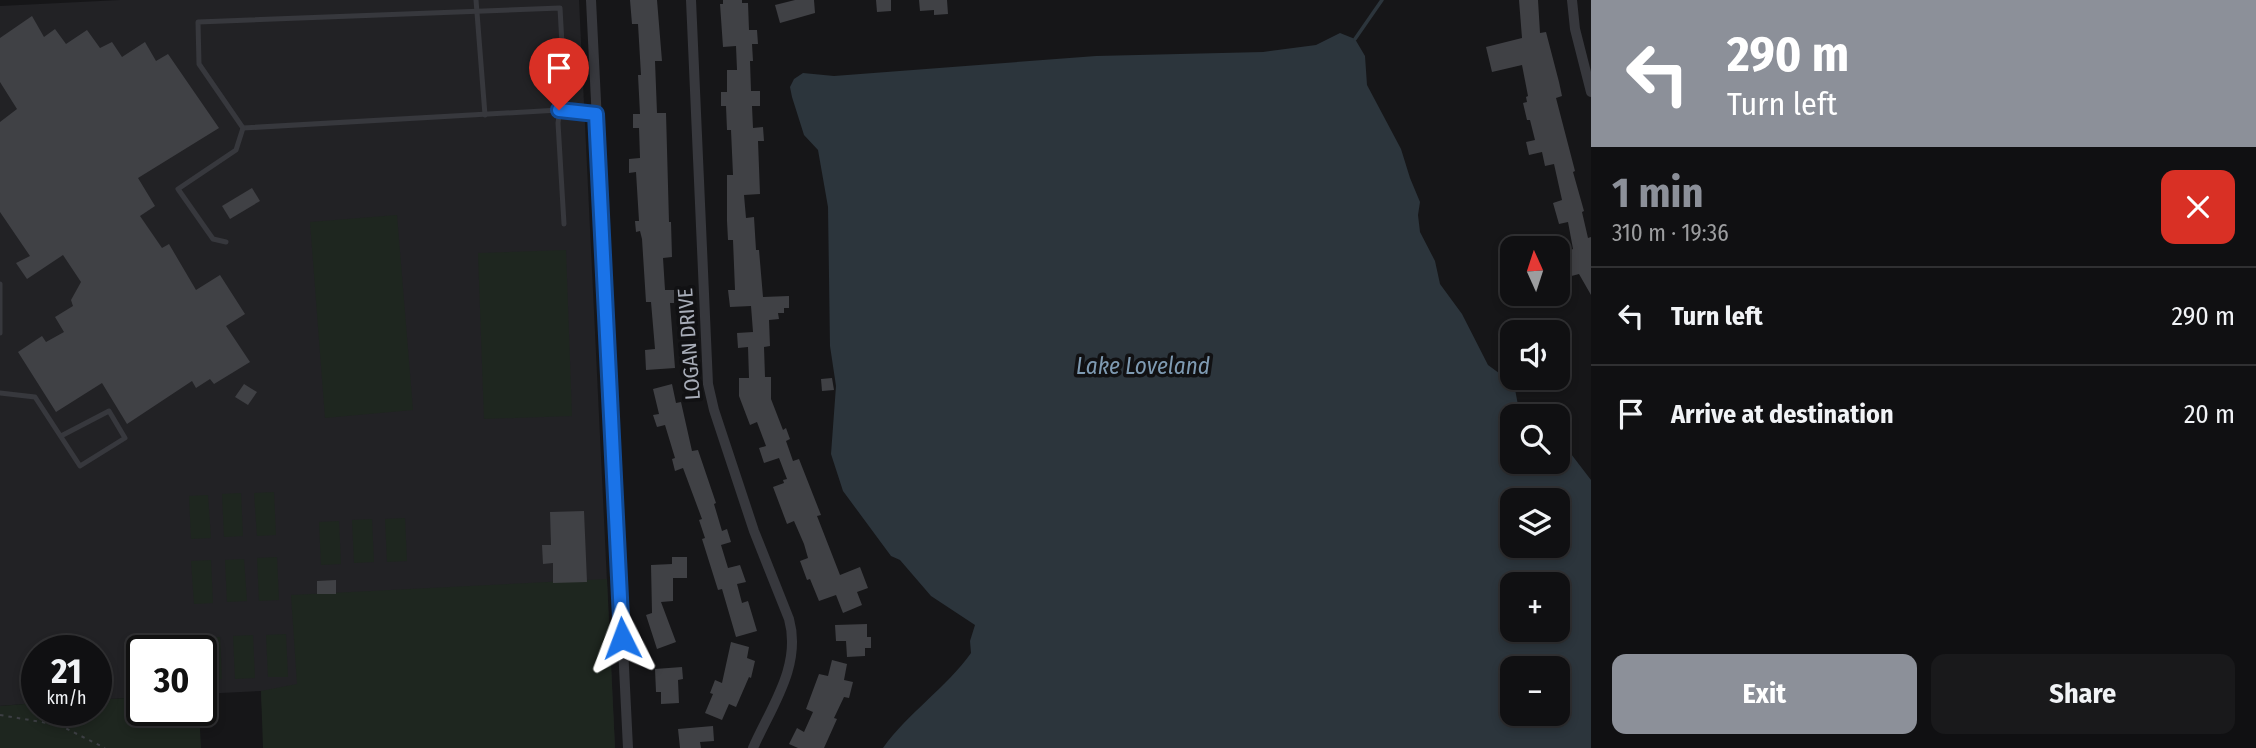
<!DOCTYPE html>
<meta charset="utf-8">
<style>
:root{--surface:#101012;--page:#19191b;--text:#f1f3f6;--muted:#9c9d9f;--line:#303032;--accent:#8c9099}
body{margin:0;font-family:"Fira Sans Condensed",sans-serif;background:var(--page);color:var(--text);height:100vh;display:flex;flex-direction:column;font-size:26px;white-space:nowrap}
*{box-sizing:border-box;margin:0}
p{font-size:23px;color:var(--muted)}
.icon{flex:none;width:38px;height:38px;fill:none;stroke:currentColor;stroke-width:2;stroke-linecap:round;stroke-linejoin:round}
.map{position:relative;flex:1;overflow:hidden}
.panel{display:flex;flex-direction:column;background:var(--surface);width:665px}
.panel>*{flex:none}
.top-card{background:#8c9099;color:#fff;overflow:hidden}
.needle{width:46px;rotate:357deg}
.controls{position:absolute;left:1500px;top:236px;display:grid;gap:14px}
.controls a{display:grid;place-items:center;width:70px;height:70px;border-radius:14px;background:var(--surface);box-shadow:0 4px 10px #0003,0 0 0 2px var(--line);font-size:35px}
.speed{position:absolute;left:21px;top:635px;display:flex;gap:14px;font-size:35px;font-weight:700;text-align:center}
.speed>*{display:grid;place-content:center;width:91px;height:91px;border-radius:50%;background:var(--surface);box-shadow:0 4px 10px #0003,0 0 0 2px var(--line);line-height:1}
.speed small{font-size:18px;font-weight:400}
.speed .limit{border:4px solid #111;border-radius:10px;background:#fff;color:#111}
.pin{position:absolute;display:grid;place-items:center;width:60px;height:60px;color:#fff;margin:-72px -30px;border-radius:50% 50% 50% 0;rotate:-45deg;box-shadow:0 0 7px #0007}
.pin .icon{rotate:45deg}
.me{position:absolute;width:77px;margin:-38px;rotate:357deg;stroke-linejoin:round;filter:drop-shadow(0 0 5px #0008)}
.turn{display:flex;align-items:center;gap:24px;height:147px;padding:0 21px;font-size:32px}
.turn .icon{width:91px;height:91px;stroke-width:2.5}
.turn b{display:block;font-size:49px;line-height:60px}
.round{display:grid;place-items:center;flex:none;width:74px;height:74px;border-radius:14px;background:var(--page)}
.headline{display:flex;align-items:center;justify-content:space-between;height:119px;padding:0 21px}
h1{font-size:42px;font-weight:700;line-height:52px;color:var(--accent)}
.button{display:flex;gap:14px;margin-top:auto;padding:14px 21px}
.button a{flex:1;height:80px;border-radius:14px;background:var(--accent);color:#fff;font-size:28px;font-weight:700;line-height:80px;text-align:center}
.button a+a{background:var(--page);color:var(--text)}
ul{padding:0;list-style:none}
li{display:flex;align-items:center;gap:21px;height:98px;padding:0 21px;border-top:2px solid var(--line)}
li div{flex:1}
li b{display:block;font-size:26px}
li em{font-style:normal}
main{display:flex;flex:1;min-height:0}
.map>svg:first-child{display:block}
</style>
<main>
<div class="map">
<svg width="1591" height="748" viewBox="0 0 1591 748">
<rect width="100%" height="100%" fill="#161618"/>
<!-- built -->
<polygon fill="#222225" points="120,0 579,0 615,748 264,748 261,691 201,694 201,651 142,651 142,697 96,700 96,651 37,651 37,703 0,706 0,6"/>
<!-- green -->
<g fill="#1e261f">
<polygon points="397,215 413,410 325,418 310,222"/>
<polygon points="566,250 572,416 484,419 478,253"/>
<polygon points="274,492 276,535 257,536 254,493"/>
<polygon points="241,493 243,536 224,537 222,494"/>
<polygon points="208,495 211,538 191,539 189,496"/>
<polygon points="405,518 407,561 387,562 385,519"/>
<polygon points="372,519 374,562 354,563 352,520"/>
<polygon points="339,521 341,564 321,565 319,522"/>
<polygon points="277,557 279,600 259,601 257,558"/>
<polygon points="244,559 247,601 227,602 225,560"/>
<polygon points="211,560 213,603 194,604 191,561"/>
<polygon points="607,579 615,748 263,748 261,691 297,684 291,595"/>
<polygon points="286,634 288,677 268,677 266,635"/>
<polygon points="253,635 255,678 235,679 233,636"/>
<polygon points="220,637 222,679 203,680 200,638"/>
<polygon points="142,697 142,710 199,711 201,748 0,748 0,706 37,703 37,710 96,710 96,700"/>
</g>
<!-- water -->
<path fill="#2c353c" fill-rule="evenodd" d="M1340,33L1355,39L1365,56L1367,85L1401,149L1410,178L1420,202L1418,215L1420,232L1435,261L1440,284L1462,314L1488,365L1514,384L1518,405L1531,416H1512V462H1558V441L1568,450L1591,480V748H883C908,713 946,688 971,653L970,641L975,625L931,596L900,560L891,556L843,491L831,454L836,386L830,346L828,207L818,150L804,135L792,97L790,87L794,79L803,73L834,76L1096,56L1263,52L1316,45ZM1512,500H1558V546H1512ZM1512,584H1558V630H1512ZM1558,668V714H1512V668Z"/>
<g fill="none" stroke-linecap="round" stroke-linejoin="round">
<!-- stream -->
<polyline stroke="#2c353c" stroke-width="3.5" points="1355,39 1382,0"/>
</g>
<!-- building -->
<g fill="#404145">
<polygon points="630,0 657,0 662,61 655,61 657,113 666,113 669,222 671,222 672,257 663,258 665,290 674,290 674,303 670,303 675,368 646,370 645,350 655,349 651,302 646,302 642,239 640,231 636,232 635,221 639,221 636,172 629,173 629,159 640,158 639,128 633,128 633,114 640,114 638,75 641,75 638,24 632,24"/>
<polygon points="723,0 742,0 742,3 748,3 749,30 757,30 758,44 752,44 753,61 750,61 751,91 760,91 760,106 752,106 753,128 763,127 764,141 758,141 760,194 744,195 746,218 754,217 756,250 759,250 763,297 789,296 789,308 784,308 784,313 778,313 779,319 769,320 770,346 764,347 765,377 771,377 771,399 783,430 786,428 790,439 786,441 793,461 799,459 821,515 817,516 840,575 860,567 868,588 857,592 862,605 843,613 836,595 819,601 810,579 807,580 800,561 808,558 804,544 794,521 787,524 773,487 784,483 783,480 787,479 779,458 764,463 759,448 766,446 757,422 750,425 739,396 739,378 749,378 748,347 738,348 737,333 753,332 751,306 730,307 728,290 735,290 733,240 728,240 727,221 727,175 733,175 731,130 727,130 726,106 721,106 721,92 727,92 727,70 737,70 736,46 723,47 720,4 723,4"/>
<polygon points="795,0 814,0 815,13 780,23 775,5"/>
<polygon points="876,0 891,0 891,11 877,12"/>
<polygon points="919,0 947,0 948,14 934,15 934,10 920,11"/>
<polygon points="1519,0 1538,0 1540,33 1546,32 1559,82 1562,96 1556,98 1575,171 1573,172 1584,211 1582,212 1588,238 1591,237 1591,295 1579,274 1564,278 1562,271 1560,272 1558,261 1570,258 1568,251 1573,249 1568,222 1559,224 1553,203 1562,200 1554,164 1545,166 1542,152 1529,155 1526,142 1535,140 1530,120 1527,120 1523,103 1527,102 1526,97 1528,96 1522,65 1492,72 1486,47 1522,38"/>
<polygon points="32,16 44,37 55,29 66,44 87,30 100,48 112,42 122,57 145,42 156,61 168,54 219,128 138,178 155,206 140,216 162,248 169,244 196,290 220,275 245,314 226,326 250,362 214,384 210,379 196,388 192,381 127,424 102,383 56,412 18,352 42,336 46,342 64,332 55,317 73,306 71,300 81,282 63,255 27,279 16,263 30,256 0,212 0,122 17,109 0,82 0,38"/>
<polygon points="252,188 260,201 230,219 222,206"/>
<polygon points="832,378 834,390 822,391 821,379"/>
<polygon points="244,384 257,392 248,405 235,397"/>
<polygon points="672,384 676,403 681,402 692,451 698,450 716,503 714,504 722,531 727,529 731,542 721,545 728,568 740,565 746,582 737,584 742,603 748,601 757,631 736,637 722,589 718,590 702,539 705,538 699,520 702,519 683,468 675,471 672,459 675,458 665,425 657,427 653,415 659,414 653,389"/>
<polygon points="584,511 587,582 553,583 553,563 543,564 542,545 551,545 550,512"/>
<polygon points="672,557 687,557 687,578 673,578 673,601 661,602 676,642 657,649 646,615 652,613 651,565 672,564"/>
<polygon points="336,580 336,594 317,594 317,581"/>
<polygon points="867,624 867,637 871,637 871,648 865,648 865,656 847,657 846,641 836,641 835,625"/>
<polygon points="731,642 749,647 747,658 755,661 751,678 749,677 736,707 729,704 722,720 705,713 713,694 710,693 715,680 722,683"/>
<polygon points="832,660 847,664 844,680 853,682 849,698 844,697 834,718 837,719 824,748 798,748 789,744 797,728 804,732 813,712 806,709 819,674 828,676"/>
<polygon points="682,667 683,679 678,680 679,703 661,704 661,692 656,692 655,669"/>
<polygon points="713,726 714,741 700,742 701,748 680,748 678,729"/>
</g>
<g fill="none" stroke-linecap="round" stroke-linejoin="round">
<!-- path -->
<polyline stroke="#3d3f44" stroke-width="2" stroke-dasharray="3.5 5" stroke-linecap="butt" points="0,715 59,725 105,748"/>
<!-- lane -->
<g stroke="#37383d" stroke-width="5">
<polyline points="476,0 485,115"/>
<polyline points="564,224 558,123 564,81 560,8 198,22 199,64 243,128 559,110 596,114"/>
<polyline points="226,242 213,239 178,189 236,150 243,128"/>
<polyline points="0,284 0,333"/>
<polyline points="0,393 35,397 80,466 125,438 109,411 61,436"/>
</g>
<!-- street -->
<g stroke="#37383d" stroke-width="10">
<polyline points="591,0 628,748"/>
<path d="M691,0L708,384L714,410L754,531L789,619C802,666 771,707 753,748"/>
<polyline points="1572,0 1575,29 1591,92"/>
</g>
</g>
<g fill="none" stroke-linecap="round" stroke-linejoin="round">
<!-- route casing -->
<g stroke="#114b97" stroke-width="18">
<polyline id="route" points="559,110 596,114 622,638"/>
</g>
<!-- route -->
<use href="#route" stroke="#1a73e8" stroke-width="12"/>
</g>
<g text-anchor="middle" stroke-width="7" stroke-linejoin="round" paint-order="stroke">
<!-- street labels -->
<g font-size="21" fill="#a8adb8" stroke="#111113">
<text transform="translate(689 344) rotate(-94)" y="7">LOGAN DRIVE</text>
</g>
<!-- water labels -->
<g font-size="23" font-style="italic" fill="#7f9bb3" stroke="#111113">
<text x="1143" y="374">Lake Loveland</text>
</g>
</g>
</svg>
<div class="controls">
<a><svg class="needle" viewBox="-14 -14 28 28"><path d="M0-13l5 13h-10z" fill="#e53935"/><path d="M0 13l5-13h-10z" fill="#9c9d9f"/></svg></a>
<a><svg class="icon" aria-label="sound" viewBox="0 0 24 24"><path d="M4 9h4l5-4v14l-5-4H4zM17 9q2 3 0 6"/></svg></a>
<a><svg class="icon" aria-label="search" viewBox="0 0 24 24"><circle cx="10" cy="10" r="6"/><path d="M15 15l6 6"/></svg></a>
<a><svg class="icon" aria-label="layers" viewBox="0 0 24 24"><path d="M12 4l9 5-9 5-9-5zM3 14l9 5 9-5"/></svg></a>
<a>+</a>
<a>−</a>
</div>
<div class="speed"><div>21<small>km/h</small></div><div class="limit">30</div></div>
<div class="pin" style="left:559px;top:110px;background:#d93025"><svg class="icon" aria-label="arrive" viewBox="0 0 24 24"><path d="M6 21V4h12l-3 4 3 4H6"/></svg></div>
<svg class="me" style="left:622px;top:638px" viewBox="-20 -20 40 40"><path d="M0-17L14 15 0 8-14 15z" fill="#1a73e8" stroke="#fff" stroke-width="4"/></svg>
</div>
<section class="panel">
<div class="top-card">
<div class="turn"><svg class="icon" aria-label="left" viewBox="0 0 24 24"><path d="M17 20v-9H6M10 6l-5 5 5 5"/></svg><div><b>290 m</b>Turn left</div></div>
</div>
<div class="headline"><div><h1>1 min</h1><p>310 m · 19:36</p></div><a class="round" style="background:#d93025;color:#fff"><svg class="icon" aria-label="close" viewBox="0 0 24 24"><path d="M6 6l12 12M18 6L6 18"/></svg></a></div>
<ul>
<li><svg class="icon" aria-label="left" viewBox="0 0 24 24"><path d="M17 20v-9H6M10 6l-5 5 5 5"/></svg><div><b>Turn left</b></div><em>290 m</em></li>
<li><svg class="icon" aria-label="arrive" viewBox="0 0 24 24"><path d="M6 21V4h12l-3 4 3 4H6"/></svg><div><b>Arrive at destination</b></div><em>20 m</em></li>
</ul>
<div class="button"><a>Exit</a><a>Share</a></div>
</section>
</main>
